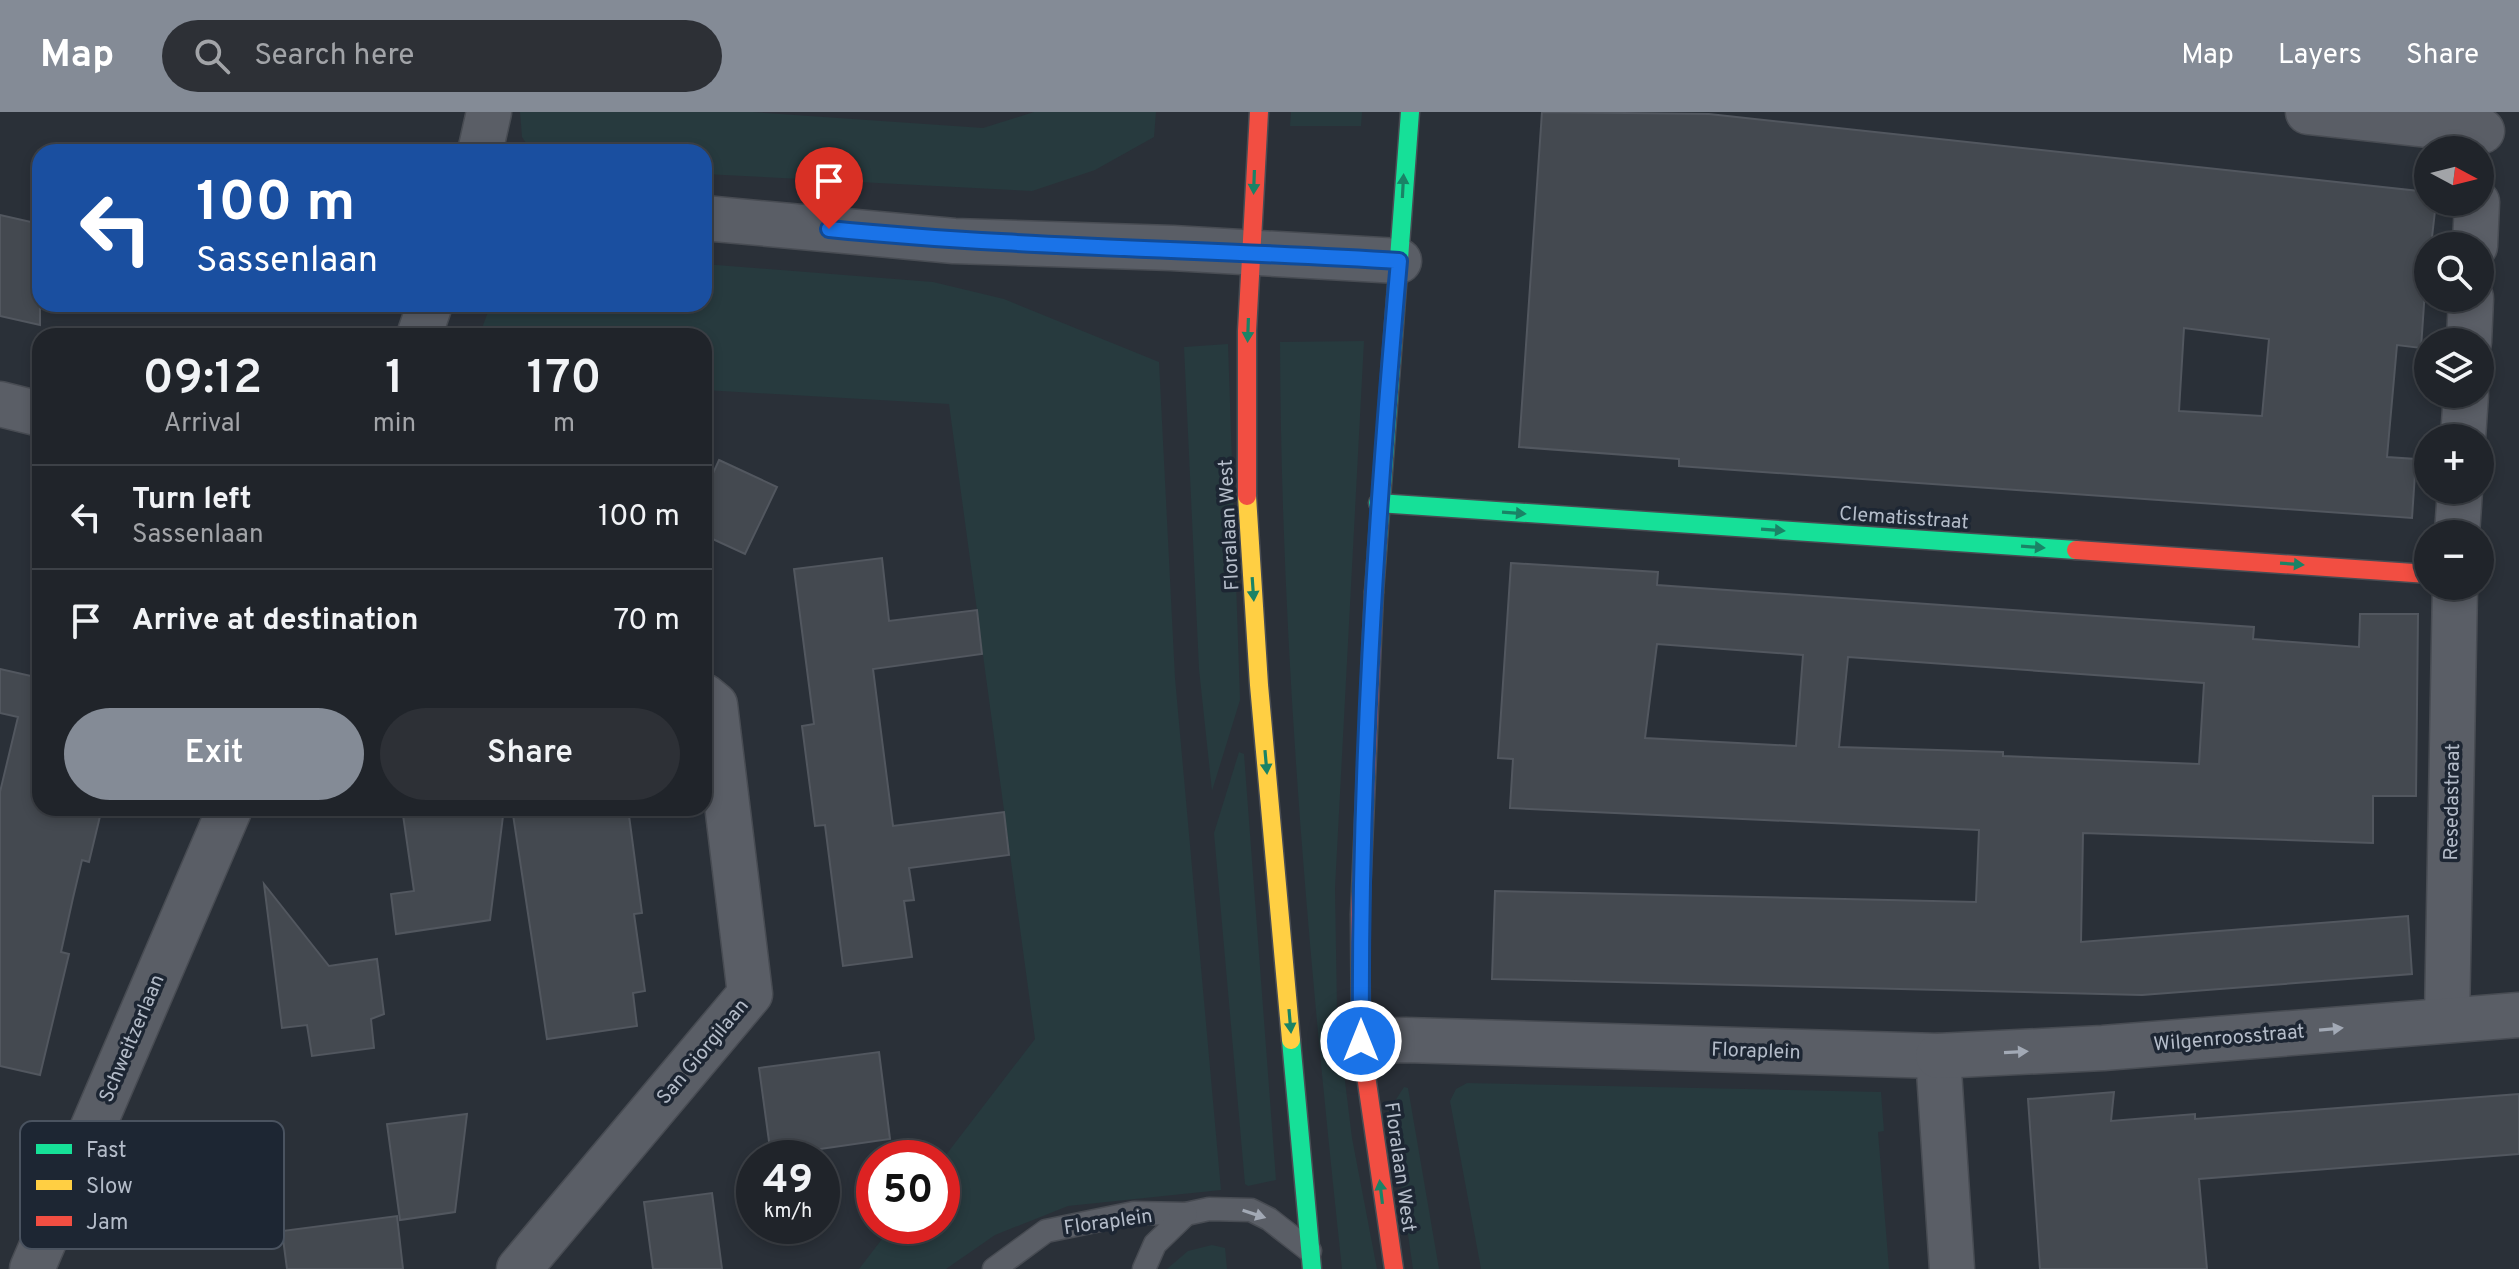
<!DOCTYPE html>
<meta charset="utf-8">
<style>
:root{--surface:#20242a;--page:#2d3036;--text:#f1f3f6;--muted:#a2a4a8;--line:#3d4147;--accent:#848b96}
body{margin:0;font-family:Overpass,sans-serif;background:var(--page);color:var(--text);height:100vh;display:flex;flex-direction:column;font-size:30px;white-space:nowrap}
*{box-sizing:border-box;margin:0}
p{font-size:26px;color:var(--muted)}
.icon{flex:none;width:44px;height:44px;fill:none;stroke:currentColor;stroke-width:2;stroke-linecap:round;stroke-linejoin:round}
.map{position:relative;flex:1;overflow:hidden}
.details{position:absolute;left:32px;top:216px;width:680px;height:488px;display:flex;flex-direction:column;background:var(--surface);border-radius:24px;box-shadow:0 4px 12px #0003,0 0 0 2px var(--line)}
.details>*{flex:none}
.guide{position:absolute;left:32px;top:32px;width:680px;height:168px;border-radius:24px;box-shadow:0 4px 12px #0003,0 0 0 2px var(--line);background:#1a4fa0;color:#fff;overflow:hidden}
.needle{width:52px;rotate:97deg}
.buttons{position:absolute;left:2414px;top:24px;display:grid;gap:16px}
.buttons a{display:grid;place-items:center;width:80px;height:80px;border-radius:50%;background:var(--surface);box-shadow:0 4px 12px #0003,0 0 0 2px var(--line);font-size:40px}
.speed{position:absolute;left:736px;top:1028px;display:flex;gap:16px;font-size:40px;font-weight:700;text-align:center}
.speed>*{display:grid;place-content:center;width:104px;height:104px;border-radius:50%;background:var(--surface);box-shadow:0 4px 12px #0003,0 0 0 2px var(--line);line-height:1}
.speed small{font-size:20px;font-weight:400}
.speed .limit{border:12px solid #d22;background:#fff;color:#111}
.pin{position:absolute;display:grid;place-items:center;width:68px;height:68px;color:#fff;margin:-82px -34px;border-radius:50% 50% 50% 0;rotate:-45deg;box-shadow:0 0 8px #0007}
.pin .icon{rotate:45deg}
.me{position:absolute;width:88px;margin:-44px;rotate:0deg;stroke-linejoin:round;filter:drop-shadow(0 0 6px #0008)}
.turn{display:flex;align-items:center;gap:28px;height:168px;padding:0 32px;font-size:36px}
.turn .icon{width:104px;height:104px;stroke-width:2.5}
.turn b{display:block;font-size:56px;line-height:68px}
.eta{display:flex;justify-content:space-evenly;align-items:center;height:136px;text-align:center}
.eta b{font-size:48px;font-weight:600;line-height:56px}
.cta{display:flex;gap:16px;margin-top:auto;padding:16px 32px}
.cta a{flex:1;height:92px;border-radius:48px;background:var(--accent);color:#fff;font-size:32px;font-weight:600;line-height:92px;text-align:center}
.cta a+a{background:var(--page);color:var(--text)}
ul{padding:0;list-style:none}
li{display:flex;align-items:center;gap:24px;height:104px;padding:0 32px;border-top:2px solid var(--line)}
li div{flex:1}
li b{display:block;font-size:30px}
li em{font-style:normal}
header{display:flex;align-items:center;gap:48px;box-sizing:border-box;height:112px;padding:0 40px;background:var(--accent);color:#fff}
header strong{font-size:38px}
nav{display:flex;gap:44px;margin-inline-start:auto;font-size:28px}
.search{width:560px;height:72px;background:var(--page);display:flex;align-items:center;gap:20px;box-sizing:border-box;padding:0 28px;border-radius:44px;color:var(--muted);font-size:30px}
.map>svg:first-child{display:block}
</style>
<header>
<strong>Map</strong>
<div class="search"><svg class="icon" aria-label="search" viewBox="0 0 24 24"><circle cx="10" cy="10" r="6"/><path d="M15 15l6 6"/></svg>Search here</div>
<nav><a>Map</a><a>Layers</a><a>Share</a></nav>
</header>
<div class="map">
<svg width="2519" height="1157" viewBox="0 0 2519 1157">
<rect width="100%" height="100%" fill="#2a3038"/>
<!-- green -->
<g fill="#273a3e">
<polygon points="520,0 752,0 983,16 1034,0 1156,0 1154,25 1095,58 1032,79 704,62 704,40 532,40 522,25"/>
<polygon points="1291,0 1362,0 1361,14 1290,14"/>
<polygon points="704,152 933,170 1004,187 1159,250 1175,566 1221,1078 1068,1094 995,1123 946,1157 859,1157 892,1114 942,1114 942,1048 1035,927 949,292 704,278 704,224 479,224 491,192 704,192"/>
<path d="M1364,229L1335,776L1337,898L1343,953L1352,1026L1377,1157H1342C1309,849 1281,540 1280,230Z"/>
<polygon points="1228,232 1240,588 1212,679 1199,557 1184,235"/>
<polygon points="1239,640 1244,642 1276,1068 1248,1074 1245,1072 1214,721"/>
<polygon points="1467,971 1881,980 1884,1019 1878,1020 1889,1157 1481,1157 1450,989 1456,977"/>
<polygon points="1404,975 1408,976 1439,1157 1413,1157 1390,997"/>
<polygon points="1212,1133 1225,1136 1227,1157 1167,1157 1188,1139"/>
</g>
<!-- building -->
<g fill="#444950" stroke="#52575f" stroke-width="2" fill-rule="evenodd">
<path d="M1542,0L1709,2L2428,80V90H2436L2431,134H2428L2421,236L2397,233L2387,345L2416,347L2412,406L1679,354V347L1519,335ZM2184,216L2269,227L2262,304L2179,299Z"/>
<polygon points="0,103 40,112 40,213 0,204"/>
<polygon points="719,348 777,375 745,442 704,423 704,381"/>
<polygon points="882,446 889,509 977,498 982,542 873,557 893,714 1004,700 1009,743 909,756 914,788 904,789 912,845 843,854 825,713 815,714 802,614 814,612 794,457"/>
<path d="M1511,451L1658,460L1657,473L2254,515L2253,527L2359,535L2360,502H2418L2416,684H2373V731L2083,721L2081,830L2408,804L2412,862L2142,883L1492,867L1495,779L1976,790L1979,718L1510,696L1513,647L1498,646ZM1657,532L1803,543L1796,634L1645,626ZM1848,545L2204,571L2199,652L2003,644V640L1839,635Z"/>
<polygon points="0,557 40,566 40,696 102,696 89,750 82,748 73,786 61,840 69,842 40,963 0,954 0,680 18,605 0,601"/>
<polygon points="402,696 504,696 490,808 396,822 391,782 414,779"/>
<polygon points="512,696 628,696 642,801 634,802 645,879 633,881 637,914 547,927"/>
<polygon points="264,772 329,854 377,847 384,902 371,907 374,936 312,944 307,913 282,916"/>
<polygon points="879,940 890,1027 771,1044 759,956"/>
<polygon points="2114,980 2111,1009 2195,1002 2195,1007 2519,982 2519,1042 2199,1067 2207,1157 2040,1157 2028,987"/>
<polygon points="467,1002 455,1100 400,1108 387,1012"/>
<polygon points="712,1081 722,1157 653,1157 644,1090"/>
<polygon points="397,1104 403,1157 287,1157 282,1119"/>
</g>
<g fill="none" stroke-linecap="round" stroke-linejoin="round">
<!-- lane casing -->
<g stroke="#484c53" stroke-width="25">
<g id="lane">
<polyline points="994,1157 1046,1119 1134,1101 1186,1102 1209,1097 1251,1098 1269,1107 1310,1139"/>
<polyline points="1144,1157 1155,1132 1186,1102"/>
</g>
</g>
<!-- street casing -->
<g stroke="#484c53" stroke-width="47">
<g id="street">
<polyline points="2308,0 2482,19"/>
<polyline points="480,40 489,0"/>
<polyline points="704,106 954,129 1172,136 1399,149"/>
<polyline points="2475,134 2477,90"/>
<polyline points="419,224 430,192"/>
<polyline points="2469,230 2471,186"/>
<polyline points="0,292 40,302"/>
<polyline points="2463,326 2466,282"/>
<polyline points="2457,422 2460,378"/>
<polyline points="2447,907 2455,474"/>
<polyline points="1361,929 1406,928 1938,944 1952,1157"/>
<polyline points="1938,944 2103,936 2519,903"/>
<polyline points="32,1157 230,696"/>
<polyline points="519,1157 750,882 715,593 704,584"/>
</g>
</g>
<!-- fast casing -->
<g stroke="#484c53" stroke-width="21">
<g id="fast">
<polyline points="1378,391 2076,438"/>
<polyline points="1374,480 1410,0"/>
<polyline points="1291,928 1312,1157"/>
</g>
</g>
<!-- slow casing -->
<g stroke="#484c53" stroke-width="21">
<polyline id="slow" points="1247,384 1259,573 1291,928"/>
</g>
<!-- jam casing -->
<g stroke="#484c53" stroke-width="21">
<g id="jam">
<polyline points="1247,384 1247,219 1259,0"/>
<polyline points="2076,438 2428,462"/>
<polyline points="1374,480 1360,803 1361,929 1394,1157"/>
</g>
</g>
<!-- lane -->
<use href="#lane" stroke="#5a5e66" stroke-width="22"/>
<!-- street -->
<use href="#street" stroke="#5a5e66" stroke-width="44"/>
<!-- fast -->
<use href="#fast" stroke="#16e098" stroke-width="18"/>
<!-- slow -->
<use href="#slow" stroke="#ffcf43" stroke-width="18"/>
<!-- jam -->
<use href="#jam" stroke="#f24e42" stroke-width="18"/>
</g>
<!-- one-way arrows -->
<defs><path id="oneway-solid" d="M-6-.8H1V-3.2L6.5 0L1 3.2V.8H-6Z" transform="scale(2)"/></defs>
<g fill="#1a8366">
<use href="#oneway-solid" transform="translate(1254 70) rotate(92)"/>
<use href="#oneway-solid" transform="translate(1403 74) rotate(-87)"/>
<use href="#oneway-solid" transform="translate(1248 218) rotate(92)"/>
<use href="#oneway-solid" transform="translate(1514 401) rotate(4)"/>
<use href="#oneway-solid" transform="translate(1773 418) rotate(4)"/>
<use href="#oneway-solid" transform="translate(2033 435) rotate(4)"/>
<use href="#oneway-solid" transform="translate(2292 452) rotate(4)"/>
<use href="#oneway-solid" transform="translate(1253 477) rotate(86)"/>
<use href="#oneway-solid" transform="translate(1266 650) rotate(85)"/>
<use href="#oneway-solid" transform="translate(1290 909) rotate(85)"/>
<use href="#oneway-solid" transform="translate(1381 1080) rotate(-97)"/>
</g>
<g fill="#a2a9b5">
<use href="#oneway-solid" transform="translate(2331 917) rotate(-5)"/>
<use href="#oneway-solid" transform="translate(2016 940) rotate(-3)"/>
<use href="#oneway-solid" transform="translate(1254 1102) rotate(18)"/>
</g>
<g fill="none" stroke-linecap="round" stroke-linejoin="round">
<!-- route casing -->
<g stroke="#114b97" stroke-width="20">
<path id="route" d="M829,117C1018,136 1209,137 1399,149C1376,408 1359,669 1361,929"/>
</g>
<!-- route -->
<use href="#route" stroke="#1a73e8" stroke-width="14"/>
</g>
<g text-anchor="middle" stroke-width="7" stroke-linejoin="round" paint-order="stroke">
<!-- street labels -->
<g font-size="20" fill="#b4bcc9" stroke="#1d2633">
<text transform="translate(1904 405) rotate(4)" y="7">Clematisstraat</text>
<text transform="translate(1228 413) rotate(-93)" y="7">Floralaan West</text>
<text transform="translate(2451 690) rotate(-89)" y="7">Resedastraat</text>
<text transform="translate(2229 925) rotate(-5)" y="7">Wilgenroosstraat</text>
<text transform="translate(131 926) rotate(-67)" y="7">Schweitzerlaan</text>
<text transform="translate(1756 938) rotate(2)" y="7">Floraplein</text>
<text transform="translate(702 939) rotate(-50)" y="7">San Giorgilaan</text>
<text transform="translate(1401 1055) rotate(82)" y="7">Floralaan West</text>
<text transform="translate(1108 1109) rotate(-8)" y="7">Floraplein</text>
</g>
</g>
<!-- legend -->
<rect x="20" y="1009" width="264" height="128" rx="12" fill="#1d2633" stroke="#4a5360" stroke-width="2"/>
<rect x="36" y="1032" width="36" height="10" fill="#16e098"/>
<rect x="36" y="1068" width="36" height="10" fill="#ffcf43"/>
<rect x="36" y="1104" width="36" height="10" fill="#f24e42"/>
<g font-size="22" fill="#b4bcc9">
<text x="86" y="1045">Fast</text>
<text x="86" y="1081">Slow</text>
<text x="86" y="1117">Jam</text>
</g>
</svg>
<div class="buttons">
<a><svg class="needle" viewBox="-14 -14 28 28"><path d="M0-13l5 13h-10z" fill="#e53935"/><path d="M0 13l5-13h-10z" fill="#a2a4a8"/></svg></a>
<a><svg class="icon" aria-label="search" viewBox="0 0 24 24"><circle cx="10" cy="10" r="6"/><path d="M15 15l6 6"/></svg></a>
<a><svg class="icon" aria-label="layers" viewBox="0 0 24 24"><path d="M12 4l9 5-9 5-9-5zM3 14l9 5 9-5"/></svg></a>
<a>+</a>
<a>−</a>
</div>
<div class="speed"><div>49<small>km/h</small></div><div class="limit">50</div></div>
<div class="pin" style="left:829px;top:117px;background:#d93025"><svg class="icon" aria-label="arrive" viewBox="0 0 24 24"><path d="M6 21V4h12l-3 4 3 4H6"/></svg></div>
<svg class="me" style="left:1361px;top:929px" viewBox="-20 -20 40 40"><circle r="17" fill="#1a73e8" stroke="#fff" stroke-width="3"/><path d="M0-11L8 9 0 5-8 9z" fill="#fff"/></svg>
<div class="guide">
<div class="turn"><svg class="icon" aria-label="left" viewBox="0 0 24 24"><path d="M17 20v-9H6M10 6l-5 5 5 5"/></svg><div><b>100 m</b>Sassenlaan</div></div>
</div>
<section class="details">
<div class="eta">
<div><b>09:12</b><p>Arrival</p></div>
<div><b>1</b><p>min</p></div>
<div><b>170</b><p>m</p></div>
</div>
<ul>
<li><svg class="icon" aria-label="left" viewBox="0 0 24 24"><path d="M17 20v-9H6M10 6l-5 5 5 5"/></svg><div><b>Turn left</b><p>Sassenlaan</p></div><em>100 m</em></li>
<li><svg class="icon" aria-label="arrive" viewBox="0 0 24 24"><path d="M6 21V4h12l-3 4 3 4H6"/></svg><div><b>Arrive at destination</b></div><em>70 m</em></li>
</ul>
<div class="cta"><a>Exit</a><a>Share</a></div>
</section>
</div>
